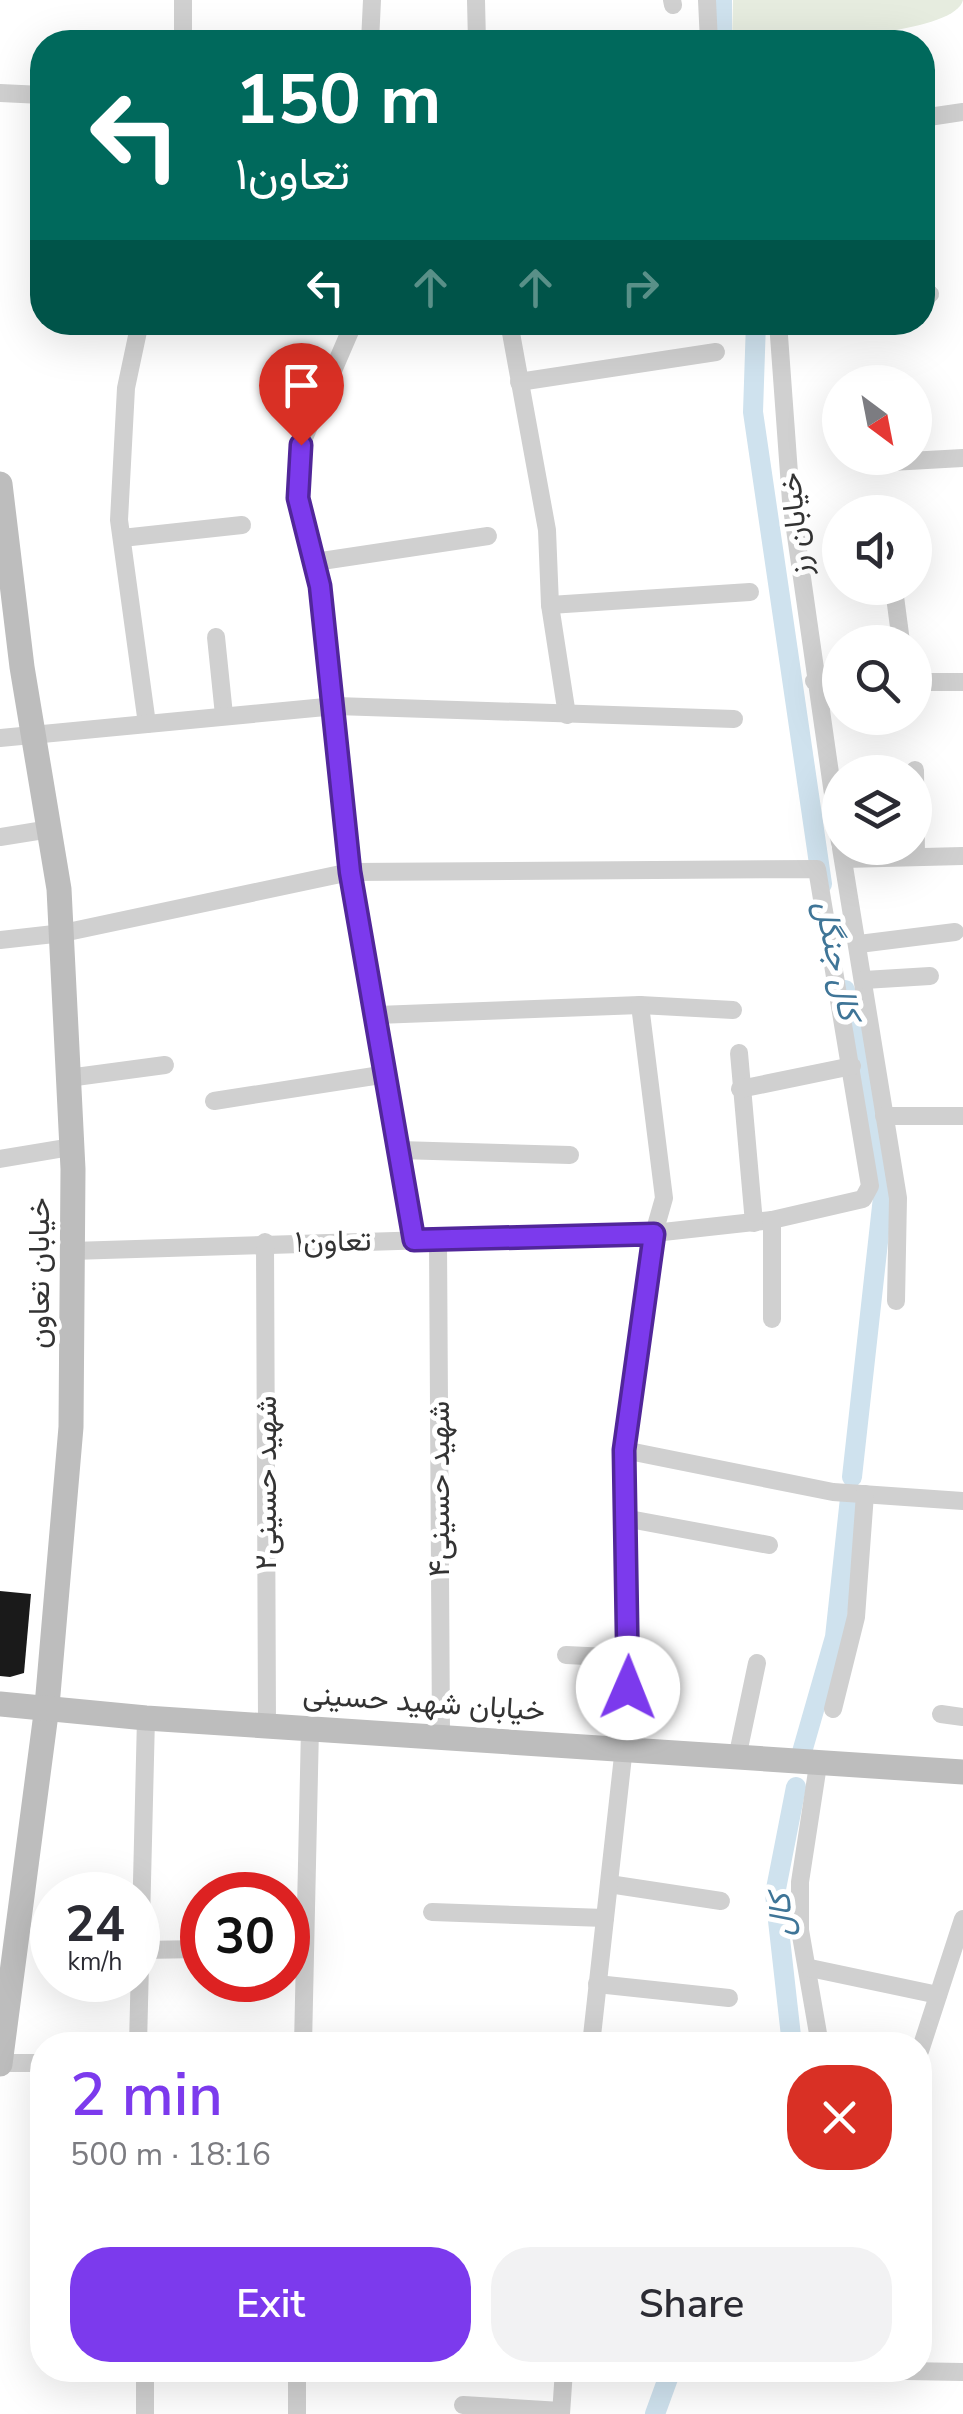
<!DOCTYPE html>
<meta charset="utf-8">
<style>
:root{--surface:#fff;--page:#f2f2f3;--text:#2b2b33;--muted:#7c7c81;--accent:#7c3aed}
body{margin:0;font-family:"Nunito Sans",Vazirmatn,sans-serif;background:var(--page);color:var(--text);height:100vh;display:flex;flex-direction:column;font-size:38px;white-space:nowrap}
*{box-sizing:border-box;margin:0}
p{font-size:32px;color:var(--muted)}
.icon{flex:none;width:55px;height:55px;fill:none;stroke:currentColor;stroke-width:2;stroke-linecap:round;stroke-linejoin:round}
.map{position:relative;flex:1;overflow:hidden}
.drawer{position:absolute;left:30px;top:2032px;width:902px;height:350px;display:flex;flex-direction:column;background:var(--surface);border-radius:40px;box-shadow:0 10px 40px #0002}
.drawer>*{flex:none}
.hud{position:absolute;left:30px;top:30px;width:905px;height:305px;border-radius:40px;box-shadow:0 10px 40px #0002;background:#00695c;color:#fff;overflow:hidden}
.needle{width:65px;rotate:148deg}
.tools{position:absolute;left:822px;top:365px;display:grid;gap:20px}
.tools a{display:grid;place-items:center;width:110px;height:110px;border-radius:50%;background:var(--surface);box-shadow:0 10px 40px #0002;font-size:50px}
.speed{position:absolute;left:30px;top:1872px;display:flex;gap:20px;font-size:50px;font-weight:700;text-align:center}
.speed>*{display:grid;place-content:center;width:130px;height:130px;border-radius:50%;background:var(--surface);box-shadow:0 10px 40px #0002;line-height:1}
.speed small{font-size:25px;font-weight:400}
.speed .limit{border:15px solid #d22;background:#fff;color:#111}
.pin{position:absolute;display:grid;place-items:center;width:85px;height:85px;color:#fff;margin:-102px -42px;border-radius:50% 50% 50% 0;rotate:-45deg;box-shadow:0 0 10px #0007}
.pin .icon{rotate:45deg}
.me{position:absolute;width:110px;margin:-55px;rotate:1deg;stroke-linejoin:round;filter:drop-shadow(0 0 8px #0008)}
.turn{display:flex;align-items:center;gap:35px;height:210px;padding:0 40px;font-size:45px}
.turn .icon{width:130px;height:130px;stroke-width:2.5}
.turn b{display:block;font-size:70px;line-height:85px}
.lanes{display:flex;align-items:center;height:95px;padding:0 40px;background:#0003;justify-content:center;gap:50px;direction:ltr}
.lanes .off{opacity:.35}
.round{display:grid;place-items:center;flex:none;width:105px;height:105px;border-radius:40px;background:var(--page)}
.head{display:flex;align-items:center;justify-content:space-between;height:170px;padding:0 40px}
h1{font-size:60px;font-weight:600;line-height:75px;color:var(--accent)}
.action{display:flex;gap:20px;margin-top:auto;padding:20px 40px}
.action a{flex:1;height:115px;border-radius:40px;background:var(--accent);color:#fff;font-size:40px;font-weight:600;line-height:115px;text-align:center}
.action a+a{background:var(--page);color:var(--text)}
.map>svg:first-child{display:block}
</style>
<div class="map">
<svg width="963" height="2414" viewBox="0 0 963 2414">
<rect width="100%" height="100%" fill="#fff"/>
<!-- green -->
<path fill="#e6ecdf" d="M733,0H963C954,38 769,42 732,42Z"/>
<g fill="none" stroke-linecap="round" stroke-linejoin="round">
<!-- canal -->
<g stroke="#cfe2ee" stroke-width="20">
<polyline points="722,0 722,42"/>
<polyline points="756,322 753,412 822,884"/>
<polyline points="845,990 885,1179 852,1477"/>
<polyline points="802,1752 835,1637 850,1498"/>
<polyline points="792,2045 775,1894 796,1787"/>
<polyline points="655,2414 671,2370"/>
</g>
</g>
<!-- building -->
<polygon fill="#1a1a1a" points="0,1591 31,1594 24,1673 10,1677 0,1676"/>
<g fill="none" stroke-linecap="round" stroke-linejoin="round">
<!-- street -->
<g stroke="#d0d0d0" stroke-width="18">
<polyline points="476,0 477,42"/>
<polyline points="672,0 673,5"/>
<polyline points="707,0 709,42"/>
<polyline points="183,42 183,0"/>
<polyline points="370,42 372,0"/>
<polyline points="0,93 42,95"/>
<polyline points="922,118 963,112"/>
<polyline points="922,295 930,294"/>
<polyline points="140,322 126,388 119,520 147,724"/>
<polyline points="354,322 301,445 298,498 320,585 350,872 414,1240"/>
<polyline points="509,322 547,530 550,605 567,715"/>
<polyline points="778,322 791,501 840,843"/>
<polyline points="519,382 716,352"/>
<polyline points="873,463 963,458"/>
<polyline points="122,538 242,525"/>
<polyline points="315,562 488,536"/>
<polyline points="894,589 901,642"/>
<polyline points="550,605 750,592"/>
<polyline points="216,637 224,715"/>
<polyline points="814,681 840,681"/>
<polyline points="915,682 963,682"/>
<polyline points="0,738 336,706 734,719"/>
<polyline points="915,770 916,856"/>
<polyline points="0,837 50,829"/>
<polyline points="841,848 898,1198 896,1301"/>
<polyline points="844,859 963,856"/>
<polyline points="0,940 63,933 350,872 817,869 870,1186 863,1199 772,1220 654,1233 72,1251"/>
<polyline points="859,944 955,932"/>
<polyline points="864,980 930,976"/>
<polyline points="377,1015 640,1005 733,1010"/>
<polyline points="739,1053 754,1223"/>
<polyline points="68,1078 165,1065"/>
<polyline points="740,1089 852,1066"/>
<polyline points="214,1101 387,1074"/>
<polyline points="884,1116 963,1116"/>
<polyline points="399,1150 570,1155"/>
<polyline points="0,1159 71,1147"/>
<polyline points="438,1241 441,1736"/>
<polyline points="265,1242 267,1723"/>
<polyline points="772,1319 772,1220"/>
<polyline points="624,1450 833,1492 963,1501"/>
<polyline points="624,1518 769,1545"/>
<polyline points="566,1655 629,1658"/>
<polyline points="833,1709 856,1617 865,1494"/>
<polyline points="941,1714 963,1717"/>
<polyline points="737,1758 757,1663"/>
<polyline points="818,1765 800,1882 800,1930 820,2045"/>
<polyline points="609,1884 721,1901"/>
<polyline points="432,1912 605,1918"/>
<polyline points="141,1950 202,1949"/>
<polyline points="810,1968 938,1995"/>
<polyline points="597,1984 729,1998"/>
<polyline points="138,2045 146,1718"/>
<polyline points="303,2045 310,1728"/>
<polyline points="591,2045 624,1747 629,1658 624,1450 654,1233 664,1198 640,1005"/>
<polyline points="920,2051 963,1919"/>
<polyline points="0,2063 42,2063"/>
<polyline points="145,2370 145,2414"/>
<polyline points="848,2370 963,2372"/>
<polyline points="463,2405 561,2411"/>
<polyline points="297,2414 297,2370"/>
<polyline points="561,2414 564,2370"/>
</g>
<!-- secondary -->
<g stroke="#bdbdbd" stroke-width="25">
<polyline points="0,484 22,667 59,889 73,1169 71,1427 47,1706 0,2064"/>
<polyline points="0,1704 146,1718 963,1772"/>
</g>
</g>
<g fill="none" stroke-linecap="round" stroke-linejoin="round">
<!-- route casing -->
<g stroke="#51269a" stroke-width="25">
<polyline id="route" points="301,445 298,498 320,586 350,872 414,1240 654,1234 624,1450 628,1688"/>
</g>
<!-- route -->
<use href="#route" stroke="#7c3aed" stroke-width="18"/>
</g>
<g text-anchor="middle" stroke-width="10" stroke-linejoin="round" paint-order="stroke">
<!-- street labels -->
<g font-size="30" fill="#333" stroke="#fff">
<text transform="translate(795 524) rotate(-96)" y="10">خیابان رز</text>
<text transform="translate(333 1241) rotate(-1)" y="10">تعاون۱</text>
<text transform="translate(39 1273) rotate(-90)" y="10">خیابان تعاون</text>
<text transform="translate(266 1483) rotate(-90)" y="10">شهید حسینی۲</text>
<text transform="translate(439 1489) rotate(-90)" y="10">شهید حسینی۴</text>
<text transform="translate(424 1702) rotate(4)" y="10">خیابان شهید حسینی</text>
</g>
<!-- water labels -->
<g font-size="32" font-style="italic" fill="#3f7597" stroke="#fff">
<text transform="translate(838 960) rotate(78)" y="11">کال جنگل</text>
<text transform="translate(780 1915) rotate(-93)" y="11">کال</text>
</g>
</g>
</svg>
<div class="tools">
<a><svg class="needle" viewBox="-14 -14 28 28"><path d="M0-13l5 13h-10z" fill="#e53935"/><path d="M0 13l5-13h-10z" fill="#7c7c81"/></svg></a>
<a><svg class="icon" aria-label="sound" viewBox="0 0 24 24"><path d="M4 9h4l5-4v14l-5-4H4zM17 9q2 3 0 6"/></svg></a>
<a><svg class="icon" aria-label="search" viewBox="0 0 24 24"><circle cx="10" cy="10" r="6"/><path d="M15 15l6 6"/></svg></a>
<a><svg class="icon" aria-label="layers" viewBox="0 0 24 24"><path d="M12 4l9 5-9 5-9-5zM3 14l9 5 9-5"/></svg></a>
</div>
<div class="speed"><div>24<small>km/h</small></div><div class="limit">30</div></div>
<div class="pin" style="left:301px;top:445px;background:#d93025"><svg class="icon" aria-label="arrive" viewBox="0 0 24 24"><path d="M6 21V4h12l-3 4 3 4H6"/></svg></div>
<svg class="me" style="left:628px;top:1688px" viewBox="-20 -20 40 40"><circle r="19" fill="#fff"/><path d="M0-13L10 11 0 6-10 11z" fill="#7c3aed"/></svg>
<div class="hud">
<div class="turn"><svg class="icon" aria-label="left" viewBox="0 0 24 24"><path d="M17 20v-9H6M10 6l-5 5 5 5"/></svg><div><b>150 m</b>تعاون۱</div></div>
<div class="lanes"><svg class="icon" aria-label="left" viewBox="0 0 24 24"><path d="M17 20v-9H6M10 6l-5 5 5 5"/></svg><svg class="icon off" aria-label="ahead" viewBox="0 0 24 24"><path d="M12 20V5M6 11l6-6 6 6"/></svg><svg class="icon off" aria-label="ahead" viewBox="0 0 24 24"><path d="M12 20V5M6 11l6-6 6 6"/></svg><svg class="icon off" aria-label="right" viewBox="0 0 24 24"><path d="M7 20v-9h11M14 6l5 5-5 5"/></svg></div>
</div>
<section class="drawer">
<div class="head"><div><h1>2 min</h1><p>500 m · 18:16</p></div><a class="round" style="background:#d93025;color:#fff"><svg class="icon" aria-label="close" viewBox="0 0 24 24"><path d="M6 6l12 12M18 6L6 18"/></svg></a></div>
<div class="action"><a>Exit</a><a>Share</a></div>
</section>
</div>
